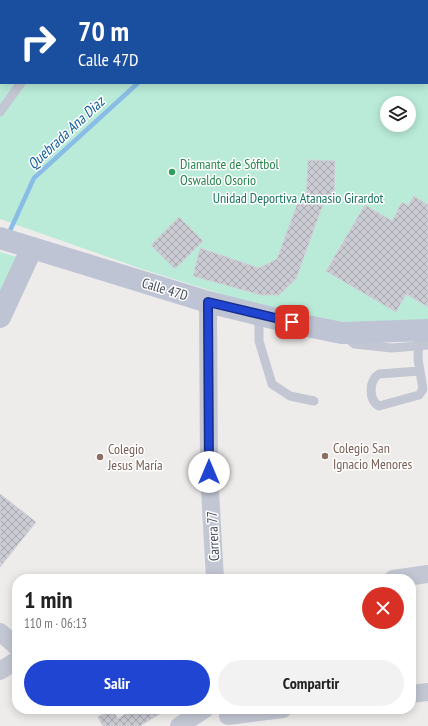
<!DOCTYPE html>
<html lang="es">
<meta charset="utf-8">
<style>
:root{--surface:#fff;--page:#f2f2f2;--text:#222;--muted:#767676;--accent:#2145d3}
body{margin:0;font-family:"PT Sans Narrow",sans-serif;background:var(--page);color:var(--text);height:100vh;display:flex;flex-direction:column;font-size:15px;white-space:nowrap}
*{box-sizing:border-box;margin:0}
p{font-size:13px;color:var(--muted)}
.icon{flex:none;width:22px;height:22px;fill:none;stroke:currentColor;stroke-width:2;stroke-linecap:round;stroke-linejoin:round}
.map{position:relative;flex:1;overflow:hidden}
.details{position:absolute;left:12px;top:574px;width:404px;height:140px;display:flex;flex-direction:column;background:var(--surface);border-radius:16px;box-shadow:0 2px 10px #0003}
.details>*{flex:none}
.hud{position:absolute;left:0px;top:0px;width:428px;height:84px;box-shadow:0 2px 10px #0003;background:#1a4fa0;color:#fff;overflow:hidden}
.tools{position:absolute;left:380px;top:96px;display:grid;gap:8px}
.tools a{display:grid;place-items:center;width:36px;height:36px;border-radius:50%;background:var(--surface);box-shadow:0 2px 10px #0003;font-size:20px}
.pin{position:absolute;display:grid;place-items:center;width:34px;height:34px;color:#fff;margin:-17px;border-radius:8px;box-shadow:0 2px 6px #0006}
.me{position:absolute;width:44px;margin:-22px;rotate:0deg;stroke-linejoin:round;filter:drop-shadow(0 0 3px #0008)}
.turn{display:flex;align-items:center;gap:14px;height:84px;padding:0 12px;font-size:18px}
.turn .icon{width:52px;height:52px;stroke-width:2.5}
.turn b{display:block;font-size:28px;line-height:34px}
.round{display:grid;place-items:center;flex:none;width:42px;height:42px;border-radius:21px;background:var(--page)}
.overview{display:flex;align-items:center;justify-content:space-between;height:68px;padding:0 12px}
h1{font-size:24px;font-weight:700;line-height:30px}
.action{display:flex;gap:8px;margin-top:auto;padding:8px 12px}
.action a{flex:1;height:46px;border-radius:24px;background:var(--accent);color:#fff;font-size:16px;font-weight:700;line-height:46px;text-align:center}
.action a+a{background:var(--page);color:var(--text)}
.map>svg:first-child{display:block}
</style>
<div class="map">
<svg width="428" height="726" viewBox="0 0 428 726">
<defs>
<pattern id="building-cross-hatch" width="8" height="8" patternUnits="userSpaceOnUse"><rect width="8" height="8" fill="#cbccd3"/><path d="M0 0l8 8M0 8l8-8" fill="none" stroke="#a7a8ae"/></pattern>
</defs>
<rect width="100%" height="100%" fill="#eeeceb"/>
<!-- park -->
<g fill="#baebd9" fill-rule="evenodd">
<path d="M0,0L358,1H1V83H427V39L428,40V320L369,323L302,320L298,318L142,269L0,219ZM387,103H409V125H387Z"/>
<polygon points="0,252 21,258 0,299"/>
</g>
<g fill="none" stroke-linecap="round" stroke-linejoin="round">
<!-- stream -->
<g stroke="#89bde6" stroke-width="4.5">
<polyline points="352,0 354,1"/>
<polyline points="427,44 428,45"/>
<polyline points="8,235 34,178 138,83"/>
</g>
</g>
<!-- building -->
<g fill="url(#building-cross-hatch)" stroke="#d0d0d7">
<polygon points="308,160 335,161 334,196 326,196 296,279 279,295 261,295 193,276 200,248 259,268 277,259 298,202 306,205"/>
<polygon points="414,196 428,205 428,307 406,294 396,312 326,271 365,205 392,221 402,202 408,206"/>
<polygon points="179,217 203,241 175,269 151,245"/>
<polygon points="0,494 36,522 0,567"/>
<polygon points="112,709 118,719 133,709 167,709 140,726 103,726 98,717"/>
</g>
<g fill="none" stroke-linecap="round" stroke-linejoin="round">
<!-- lane -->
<g stroke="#c2c7d3" stroke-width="9">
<polyline points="0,112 21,83"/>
<polyline points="259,314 259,341 272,384 290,396 314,401"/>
<polyline points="344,335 354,344 392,348 428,345"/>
<path d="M419,371L379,374C369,380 368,400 379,406L419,395L423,389L418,359L419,330"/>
</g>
<!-- street -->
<g stroke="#c2c7d3" stroke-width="18">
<polyline points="208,302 209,472 215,579"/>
<polyline points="393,579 428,574"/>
<polyline points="0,632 17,647"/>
<polyline points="0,671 17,660"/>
<polyline points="411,694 428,692"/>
<polyline points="228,716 283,709"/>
<polyline points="179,726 205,709"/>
</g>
<!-- secondary -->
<g stroke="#bec4d4" stroke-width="22">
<polyline points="0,238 208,302 292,323 342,333 428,330"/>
<polyline points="0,317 32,248"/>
</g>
<!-- rail casing -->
<g stroke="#aeafb6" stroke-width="4.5">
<g id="rail">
<polyline points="385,0 387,1"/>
<polyline points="408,0 410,1"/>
<polyline points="427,11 428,12"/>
<polyline points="427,24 428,25"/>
</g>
</g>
<!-- rail -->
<use href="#rail" stroke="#fff" stroke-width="3" stroke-dasharray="9" stroke-linecap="butt"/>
</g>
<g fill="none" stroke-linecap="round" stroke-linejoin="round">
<!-- route casing -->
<g stroke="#152d89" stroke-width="10">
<polyline id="route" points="209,472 208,302 292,322"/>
</g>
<!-- route -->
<use href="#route" stroke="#2145d3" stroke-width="7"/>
</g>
<!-- markers -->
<circle fill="#2e9e5b" stroke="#fff" stroke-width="1.5" cx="172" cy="172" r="4"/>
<g fill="#8d6e63" stroke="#fff" stroke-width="1.5">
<circle cx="325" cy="456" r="4"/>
<circle cx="100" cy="457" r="4"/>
</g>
<g text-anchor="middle" stroke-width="3" stroke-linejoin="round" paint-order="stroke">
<!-- leisure labels -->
<g font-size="14" fill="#27864d" stroke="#fff" text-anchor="start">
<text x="180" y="169">Diamante de Sóftbol<tspan x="180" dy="16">Oswaldo Osorio</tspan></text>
</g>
<!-- park labels -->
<g font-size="14" fill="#1a745c" stroke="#fff">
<text x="298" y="203">Unidad Deportiva Atanasio Girardot</text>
</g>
<!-- street labels -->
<g font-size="14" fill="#454a58" stroke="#fff">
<text transform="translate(165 289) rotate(17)" y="5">Calle 47D</text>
<text transform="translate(213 536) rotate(-93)" y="5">Carrera 77</text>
</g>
<!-- education labels -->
<g font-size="14" fill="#785e54" stroke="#fff" text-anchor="start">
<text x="333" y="453">Colegio San<tspan x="333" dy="16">Ignacio Menores</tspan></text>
<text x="108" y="454">Colegio<tspan x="108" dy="16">Jesus María</tspan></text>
</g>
<!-- water labels -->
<g font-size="15" font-style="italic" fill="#13609d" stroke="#fff">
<text transform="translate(66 133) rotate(-43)" y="5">Quebrada Ana Diaz</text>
</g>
</g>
</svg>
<div class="tools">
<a><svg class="icon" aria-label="layers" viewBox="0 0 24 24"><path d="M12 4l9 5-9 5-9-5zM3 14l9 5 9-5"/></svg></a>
</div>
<div class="pin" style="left:292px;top:322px;background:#d93025"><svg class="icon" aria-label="arrive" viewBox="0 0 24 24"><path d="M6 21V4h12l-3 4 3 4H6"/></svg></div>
<svg class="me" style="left:209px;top:472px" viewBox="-20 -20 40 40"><circle r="19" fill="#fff"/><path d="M0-13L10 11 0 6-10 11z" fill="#2145d3"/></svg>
<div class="hud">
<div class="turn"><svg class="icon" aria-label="right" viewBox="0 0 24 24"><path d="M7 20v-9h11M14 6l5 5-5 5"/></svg><div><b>70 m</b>Calle 47D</div></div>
</div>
<section class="details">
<div class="overview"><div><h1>1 min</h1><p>110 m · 06:13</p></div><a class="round" style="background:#d93025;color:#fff"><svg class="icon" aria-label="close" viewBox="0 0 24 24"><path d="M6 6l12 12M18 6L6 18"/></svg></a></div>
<div class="action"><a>Salir</a><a>Compartir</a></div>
</section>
</div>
